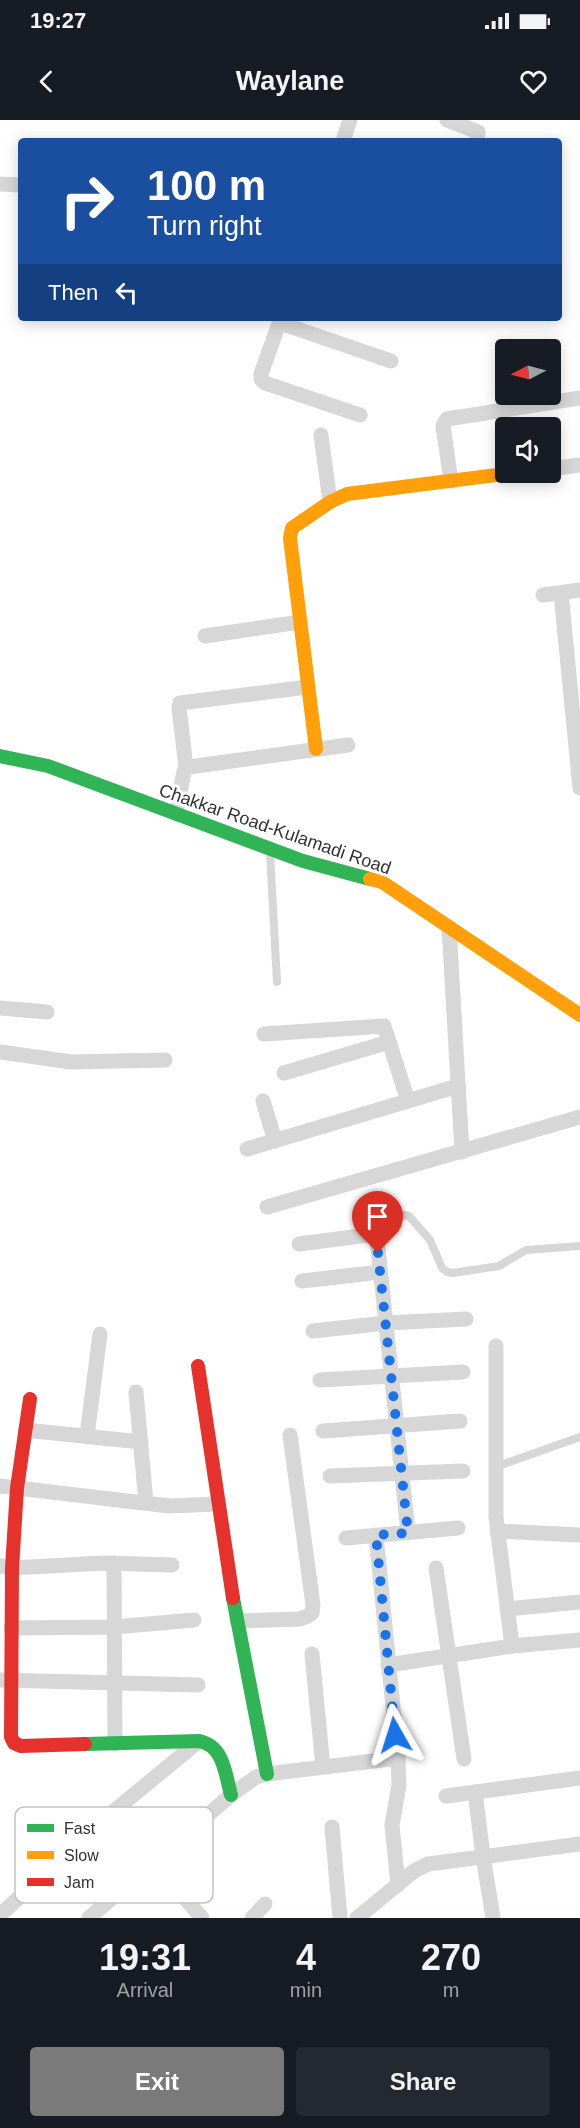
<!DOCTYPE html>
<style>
:root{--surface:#171b24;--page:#242831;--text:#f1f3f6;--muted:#9ea1a6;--accent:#7a7a7a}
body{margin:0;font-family:Helvetica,sans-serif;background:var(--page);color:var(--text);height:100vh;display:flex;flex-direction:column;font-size:22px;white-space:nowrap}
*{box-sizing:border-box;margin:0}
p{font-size:20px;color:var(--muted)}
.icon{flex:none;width:33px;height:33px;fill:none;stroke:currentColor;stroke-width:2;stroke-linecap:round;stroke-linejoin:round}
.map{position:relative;height:1798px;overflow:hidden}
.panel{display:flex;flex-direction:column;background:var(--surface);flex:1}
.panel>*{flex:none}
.hud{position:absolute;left:18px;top:18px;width:544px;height:183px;border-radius:6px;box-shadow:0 3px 15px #0003;background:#1a4fa0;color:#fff;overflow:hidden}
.needle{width:39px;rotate:264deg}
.controls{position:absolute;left:495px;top:219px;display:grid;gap:12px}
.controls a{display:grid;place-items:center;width:66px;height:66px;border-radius:6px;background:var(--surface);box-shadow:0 3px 15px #0003;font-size:30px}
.pin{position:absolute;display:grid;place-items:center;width:51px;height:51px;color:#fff;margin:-62px -26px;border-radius:50% 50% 50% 0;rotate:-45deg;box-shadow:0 0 6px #0007}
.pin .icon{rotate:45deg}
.me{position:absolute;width:66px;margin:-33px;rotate:354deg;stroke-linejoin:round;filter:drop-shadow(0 0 4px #0008)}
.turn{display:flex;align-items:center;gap:21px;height:126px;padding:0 30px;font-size:27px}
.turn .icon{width:78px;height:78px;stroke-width:2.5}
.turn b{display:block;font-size:42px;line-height:51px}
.then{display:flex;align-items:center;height:57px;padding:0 30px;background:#0003;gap:12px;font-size:22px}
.eta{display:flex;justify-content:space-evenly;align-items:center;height:102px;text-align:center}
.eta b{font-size:36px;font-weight:600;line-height:42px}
.button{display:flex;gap:12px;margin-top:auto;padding:12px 30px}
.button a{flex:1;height:69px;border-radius:6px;background:var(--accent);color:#fff;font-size:24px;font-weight:600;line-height:69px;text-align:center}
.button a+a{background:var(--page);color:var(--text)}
.status{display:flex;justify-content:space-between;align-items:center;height:42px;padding:0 30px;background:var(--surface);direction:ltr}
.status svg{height:16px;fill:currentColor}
header{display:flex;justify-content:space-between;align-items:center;height:78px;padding:0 30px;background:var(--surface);font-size:27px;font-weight:600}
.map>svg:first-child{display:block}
</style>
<div class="status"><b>19:27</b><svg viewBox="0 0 49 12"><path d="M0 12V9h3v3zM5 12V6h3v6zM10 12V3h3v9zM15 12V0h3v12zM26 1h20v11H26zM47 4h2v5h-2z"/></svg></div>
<header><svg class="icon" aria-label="back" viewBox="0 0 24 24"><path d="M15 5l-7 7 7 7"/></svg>Waylane<svg class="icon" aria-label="heart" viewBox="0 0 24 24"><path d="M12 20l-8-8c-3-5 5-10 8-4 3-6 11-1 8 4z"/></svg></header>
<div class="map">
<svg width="580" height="1798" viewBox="0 0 580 1798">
<rect width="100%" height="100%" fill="#fff"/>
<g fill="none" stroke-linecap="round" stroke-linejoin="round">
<!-- lane -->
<g stroke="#d7d7d7" stroke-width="8">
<polyline points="270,732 277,862"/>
<polyline points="375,1096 399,1094 409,1096 430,1120 442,1148 447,1152 453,1153 499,1146 526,1130 580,1126"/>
<polyline points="495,1347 580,1317"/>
</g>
<!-- street -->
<g stroke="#d7d7d7" stroke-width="15">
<polyline points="447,0 478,12 477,21"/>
<polyline points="343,21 350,0"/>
<polyline points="0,64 21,65"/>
<polyline points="281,198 261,254 261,259 265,263 360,295"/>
<polyline points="280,203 391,241"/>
<polyline points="321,315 330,382"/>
<polyline points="550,349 580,345"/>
<polyline points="451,361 443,306 447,299 580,278"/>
<polyline points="561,473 580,668"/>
<polyline points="543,475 580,470"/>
<polyline points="205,516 300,502"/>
<polyline points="186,648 179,588 180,583 308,567"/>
<polyline points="176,694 184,651 189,647 348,625"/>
<polyline points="449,807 462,1032"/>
<polyline points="0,888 47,892"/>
<polyline points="264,914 384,906 408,981"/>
<polyline points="0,932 71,942 165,940"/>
<polyline points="284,953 389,922"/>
<polyline points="263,981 275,1021"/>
<polyline points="247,1029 458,966"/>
<polyline points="373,1081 408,1412"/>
<polyline points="267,1087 580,997"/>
<polyline points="299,1124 376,1114"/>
<polyline points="302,1161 380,1152"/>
<polyline points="313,1211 386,1203 466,1199"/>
<polyline points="496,1226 496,1397 512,1526"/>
<polyline points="320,1260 463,1252"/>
<polyline points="136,1272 146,1383"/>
<polyline points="25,1310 141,1322"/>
<polyline points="323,1311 460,1301"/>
<polyline points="87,1316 100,1214"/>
<polyline points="330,1356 463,1351"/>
<polyline points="0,1366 169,1386 218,1384"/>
<polyline points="497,1411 580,1415"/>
<polyline points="376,1415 398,1638 399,1665 392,1705 398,1765"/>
<polyline points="346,1418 458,1408"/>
<polyline points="114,1443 115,1624"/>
<polyline points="0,1446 12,1448 103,1443 172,1445"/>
<polyline points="436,1448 464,1639"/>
<polyline points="507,1489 580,1482"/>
<polyline points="237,1501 299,1499 306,1497 312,1493 313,1485 290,1315"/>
<polyline points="11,1508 114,1507 194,1500"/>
<polyline points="312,1534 323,1647"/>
<polyline points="388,1545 512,1526 580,1520"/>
<polyline points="0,1560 198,1565"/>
<polyline points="475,1672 483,1736 493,1798"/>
<polyline points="446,1676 580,1658"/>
<polyline points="332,1707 340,1798"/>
<polyline points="183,1776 202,1798"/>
<polyline points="0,1795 114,1691 199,1621"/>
<polyline points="89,1798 231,1675 256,1657 267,1654 398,1638"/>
<polyline points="252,1798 265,1784"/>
<polyline points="357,1798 414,1751 428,1744 580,1724"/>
</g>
<!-- fast -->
<g stroke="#30b455" stroke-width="14">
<polyline points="0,636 48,646 303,741 370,759"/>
<polyline points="233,1478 267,1654"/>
<path d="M85,1624L199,1621C224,1626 225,1653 231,1675"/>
</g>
<!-- slow -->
<g stroke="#ff9f0a" stroke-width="14">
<polyline points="316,629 290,418 292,408 330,382 347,374 520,352"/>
<polyline points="370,759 382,762 580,895"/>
</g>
<!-- jam -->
<g stroke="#e5322d" stroke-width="14">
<polyline points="198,1246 233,1478"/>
<polyline points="30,1279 17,1368 12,1448 11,1617 14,1623 21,1626 85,1624"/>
</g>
</g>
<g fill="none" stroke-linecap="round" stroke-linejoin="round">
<!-- route -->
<polyline stroke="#1a73e8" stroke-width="10" stroke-dasharray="0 18" points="378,1133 408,1413 376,1415 395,1615"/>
</g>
<g text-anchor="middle" stroke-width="6" stroke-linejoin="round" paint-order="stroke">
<!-- street labels -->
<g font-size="18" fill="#333" stroke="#fff">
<text transform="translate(275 709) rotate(19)" y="6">Chakkar Road-Kulamadi Road</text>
</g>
</g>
<!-- legend -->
<rect x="15" y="1687" width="198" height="96" rx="9" fill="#fff" stroke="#c2c2c2" stroke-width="1.5"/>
<rect x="27" y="1704" width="27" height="8" fill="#30b455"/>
<rect x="27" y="1731" width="27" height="8" fill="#ff9f0a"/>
<rect x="27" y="1758" width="27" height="8" fill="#e5322d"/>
<g font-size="16" fill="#333">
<text x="64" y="1714">Fast</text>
<text x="64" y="1741">Slow</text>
<text x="64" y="1768">Jam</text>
</g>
</svg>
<div class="controls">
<a><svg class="needle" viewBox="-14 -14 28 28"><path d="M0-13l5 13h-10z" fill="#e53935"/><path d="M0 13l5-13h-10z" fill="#9ea1a6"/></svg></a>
<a><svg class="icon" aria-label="sound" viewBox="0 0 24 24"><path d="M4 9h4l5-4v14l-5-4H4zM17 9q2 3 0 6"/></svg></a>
</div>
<div class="pin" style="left:378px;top:1133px;background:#d93025"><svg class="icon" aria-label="arrive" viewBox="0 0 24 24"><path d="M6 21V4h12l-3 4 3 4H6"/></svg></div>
<svg class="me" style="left:395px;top:1615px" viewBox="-20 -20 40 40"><path d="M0-17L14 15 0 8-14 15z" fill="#1a73e8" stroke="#fff" stroke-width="4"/></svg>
<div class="hud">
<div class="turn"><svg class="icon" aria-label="right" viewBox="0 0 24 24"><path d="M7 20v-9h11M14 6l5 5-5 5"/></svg><div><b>100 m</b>Turn right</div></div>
<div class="then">Then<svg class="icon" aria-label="left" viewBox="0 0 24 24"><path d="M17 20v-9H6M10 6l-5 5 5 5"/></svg></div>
</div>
</div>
<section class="panel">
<div class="eta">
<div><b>19:31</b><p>Arrival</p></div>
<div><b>4</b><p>min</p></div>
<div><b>270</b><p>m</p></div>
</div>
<div class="button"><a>Exit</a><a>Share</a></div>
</section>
